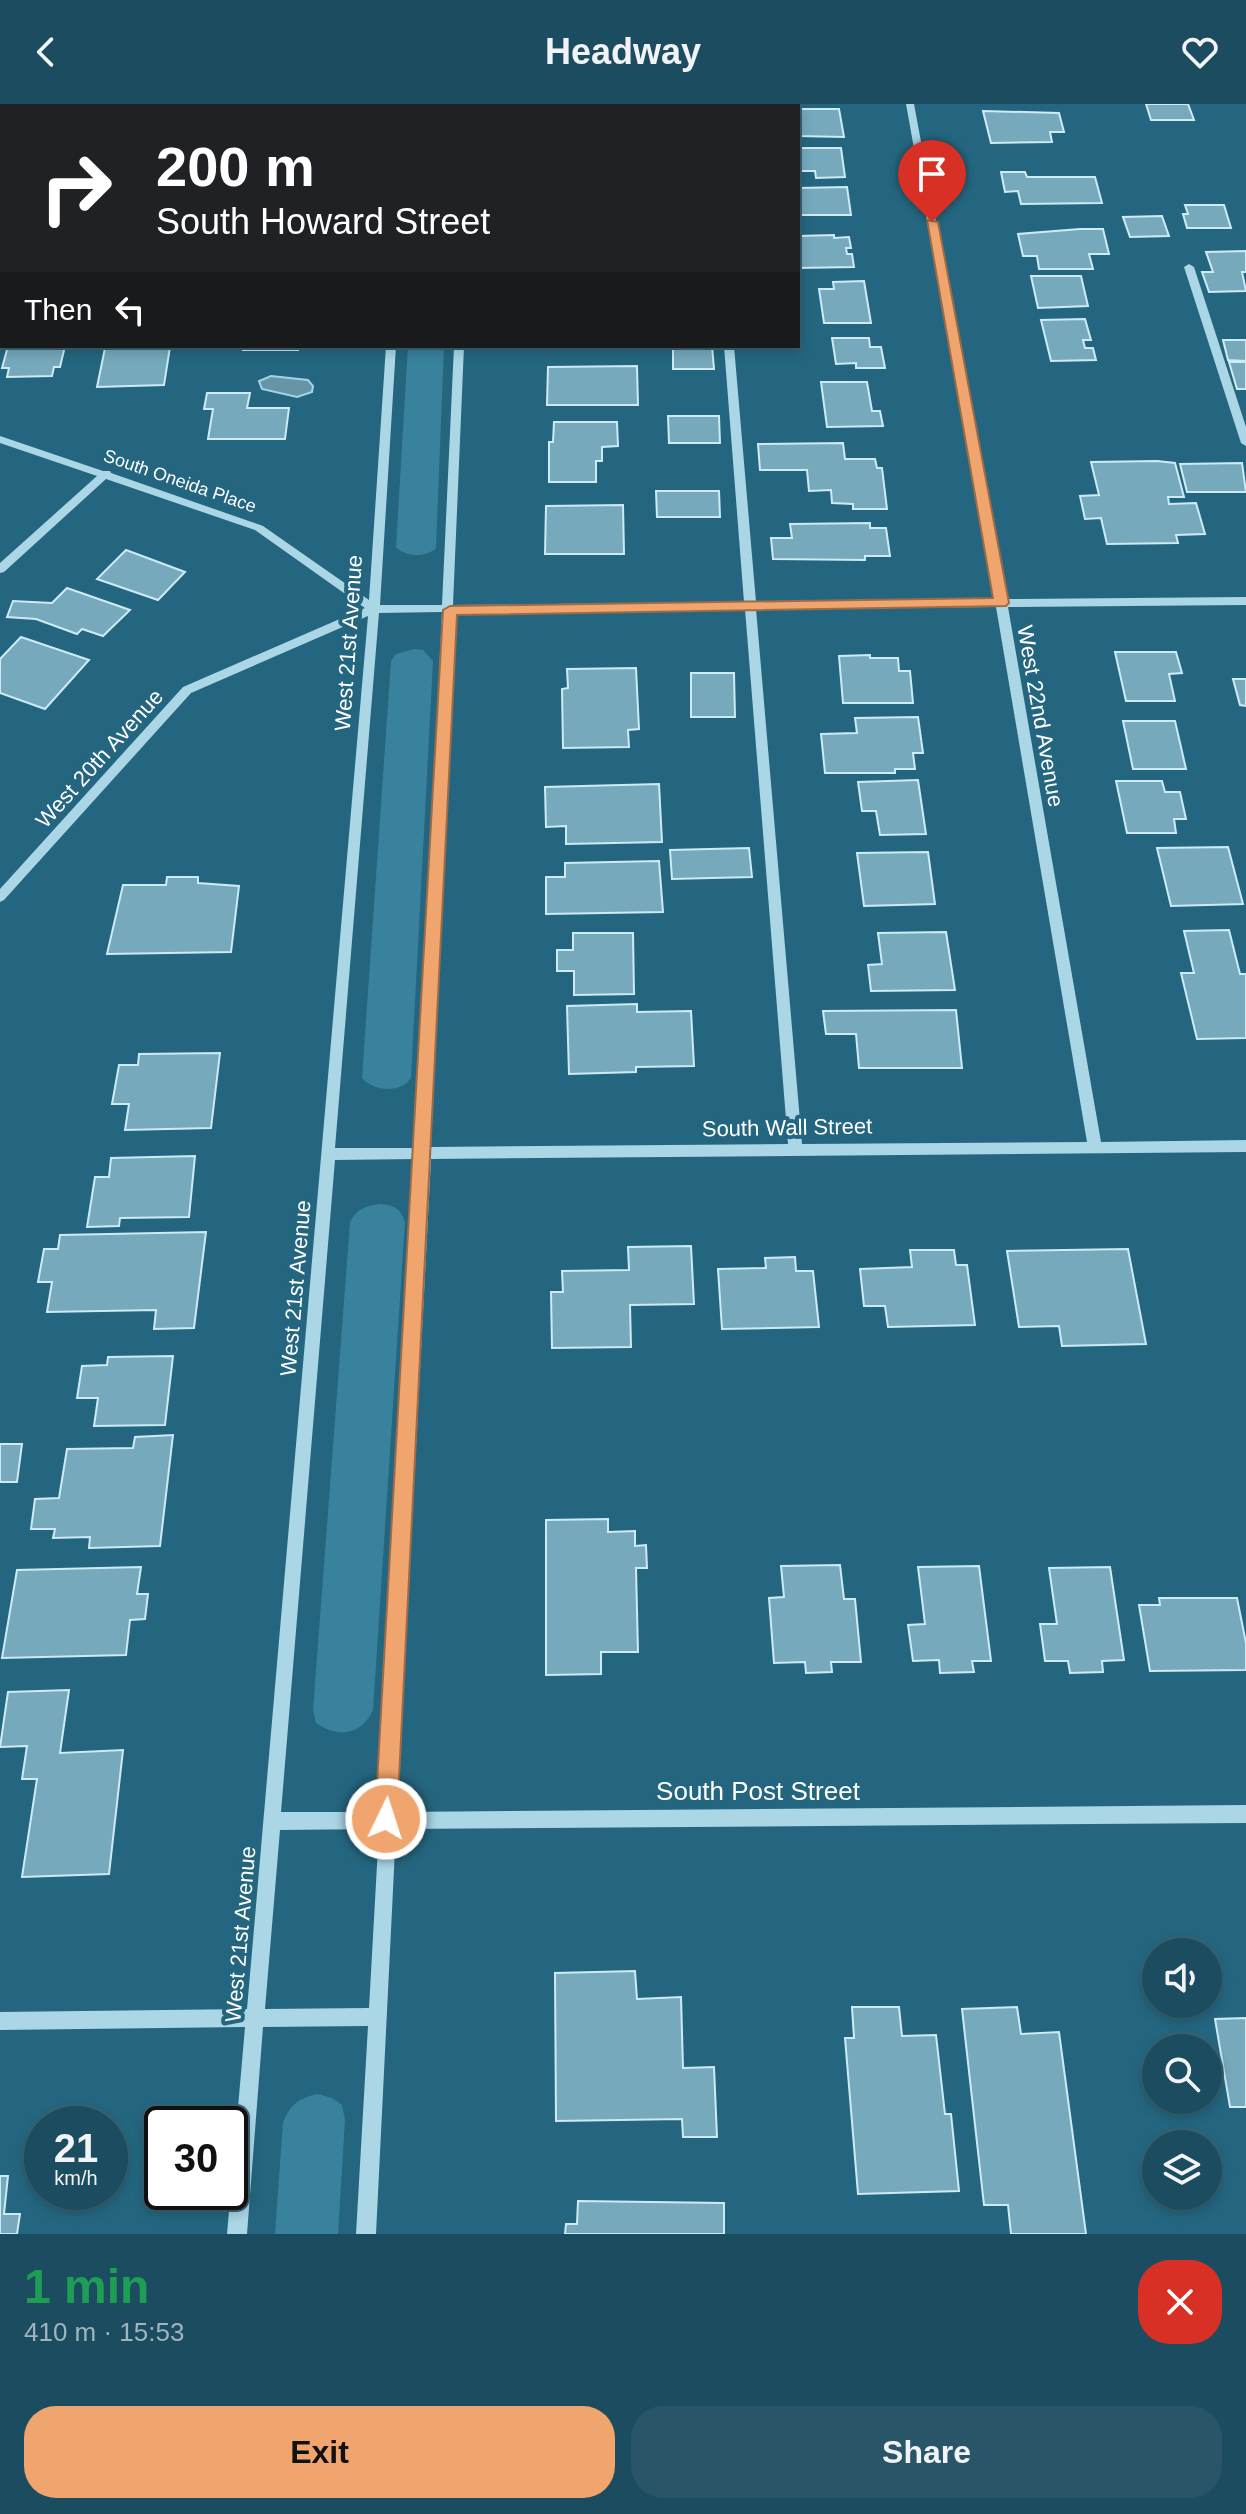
<!DOCTYPE html>
<meta charset="utf-8">
<style>
:root{--surface:#1b4c5f;--page:#285668;--text:#f1f3f6;--muted:#a0b4bd;--line:#396374;--accent:#f0a56e}
body{margin:0;font-family:Helvetica,sans-serif;background:var(--page);color:var(--text);height:100vh;display:flex;flex-direction:column;font-size:30px;white-space:nowrap}
*{box-sizing:border-box;margin:0}
p{font-size:26px;color:var(--muted)}
.icon{flex:none;width:44px;height:44px;fill:none;stroke:currentColor;stroke-width:2;stroke-linecap:round;stroke-linejoin:round}
.map{position:relative;height:2130px;overflow:hidden}
.drawer{display:flex;flex-direction:column;background:var(--surface);flex:1}
.drawer>*{flex:none}
.hud{position:absolute;left:0px;top:0px;width:800px;height:244px;box-shadow:0 4px 12px #0003,0 0 0 2px var(--line);background:#202124;color:#fff;overflow:hidden}
.buttons{position:absolute;left:1142px;top:1834px;display:grid;gap:16px}
.buttons a{display:grid;place-items:center;width:80px;height:80px;border-radius:50%;background:var(--surface);box-shadow:0 4px 12px #0003,0 0 0 2px var(--line);font-size:40px}
.speed{position:absolute;left:24px;top:2002px;display:flex;gap:16px;font-size:40px;font-weight:700;text-align:center}
.speed>*{display:grid;place-content:center;width:104px;height:104px;border-radius:50%;background:var(--surface);box-shadow:0 4px 12px #0003,0 0 0 2px var(--line);line-height:1}
.speed small{font-size:20px;font-weight:400}
.speed .limit{border:4px solid #111;border-radius:12px;background:#fff;color:#111}
.pin{position:absolute;display:grid;place-items:center;width:68px;height:68px;color:#fff;margin:-82px -34px;border-radius:50% 50% 50% 0;rotate:-45deg;box-shadow:0 0 8px #0007}
.pin .icon{rotate:45deg}
.me{position:absolute;width:88px;margin:-44px;rotate:4deg;stroke-linejoin:round;filter:drop-shadow(0 0 6px #0008)}
.turn{display:flex;align-items:center;gap:28px;height:168px;padding:0 24px;font-size:36px}
.turn .icon{width:104px;height:104px;stroke-width:2.5}
.turn b{display:block;font-size:56px;line-height:68px}
.then{display:flex;align-items:center;height:76px;padding:0 24px;background:#0003;gap:16px;font-size:30px}
.round{display:grid;place-items:center;flex:none;width:84px;height:84px;border-radius:32px;background:var(--page)}
.headline{display:flex;align-items:center;justify-content:space-between;height:136px;padding:0 24px}
h1{font-size:48px;font-weight:700;line-height:60px;color:#1e9e55}
.primary-button{display:flex;gap:16px;margin-top:auto;padding:16px 24px}
.primary-button a{flex:1;height:92px;border-radius:32px;background:var(--accent);color:#111;font-size:32px;font-weight:700;line-height:92px;text-align:center}
.primary-button a+a{background:var(--page);color:var(--text)}
header{display:flex;justify-content:space-between;align-items:center;height:104px;padding:0 24px;background:var(--surface);font-size:36px;font-weight:700}
.map>svg:first-child{display:block}
</style>
<header><svg class="icon" aria-label="back" viewBox="0 0 24 24"><path d="M15 5l-7 7 7 7"/></svg>Headway<svg class="icon" aria-label="heart" viewBox="0 0 24 24"><path d="M12 20l-8-8c-3-5 5-10 8-4 3-6 11-1 8 4z"/></svg></header>
<div class="map">
<svg width="1246" height="2130" viewBox="0 0 1246 2130">
<rect width="100%" height="100%" fill="#24667f"/>
<!-- green -->
<g fill="#38829d">
<path d="M408,242H444L436,444C427,454 405,453 396,443Z"/>
<path d="M414,545L423,546L433,557L411,974C401,989 374,988 362,974L391,557L396,550Z"/>
<path d="M380,1100C394,1101 400,1104 405,1118L373,1606C361,1632 338,1634 316,1619L313,1606L350,1118C357,1105 365,1102 380,1100Z"/>
<path d="M318,1990L332,1994L342,2001L345,2016L338,2130H275L283,2018C291,2000 299,1994 318,1990Z"/>
</g>
<!-- water -->
<polygon fill="#6794a6" stroke="#9fd5e7" stroke-width="2" points="271,272 308,276 313,282 312,288 297,293 262,285 259,277"/>
<!-- building -->
<g fill="#76a9bc" stroke="#cdebf5" stroke-width="2">
<polygon points="249,0 321,0 249,2"/>
<polygon points="1146,0 1188,0 1194,16 1151,16"/>
<polygon points="798,5 839,5 844,33 798,32"/>
<polygon points="983,7 1059,9 1064,28 1050,28 1052,38 991,39"/>
<polygon points="798,44 841,44 845,73 816,74 815,67 798,67"/>
<polygon points="1001,68 1025,68 1027,73 1095,73 1102,99 1021,100 1018,87 1005,88"/>
<polygon points="847,83 851,111 798,111 798,84"/>
<polygon points="1185,101 1224,101 1231,124 1187,124 1183,110 1188,110"/>
<polygon points="1162,112 1169,132 1130,133 1123,113"/>
<polygon points="1080,125 1103,125 1109,150 1089,150 1093,165 1039,165 1037,152 1023,152 1018,130"/>
<polygon points="834,131 834,134 849,133 851,144 846,144 847,150 852,150 854,163 798,164 798,132"/>
<polygon points="1246,147 1246,168 1242,168 1246,187 1209,188 1202,168 1213,168 1206,148"/>
<polygon points="1031,172 1081,172 1088,202 1038,204"/>
<polygon points="864,177 871,219 824,219 819,185 834,185 833,178"/>
<polygon points="1085,215 1091,236 1083,236 1085,244 1093,244 1096,256 1051,257 1041,216"/>
<polygon points="832,234 869,234 870,243 881,243 885,264 856,264 856,259 836,260"/>
<polygon points="1223,236 1246,236 1246,257 1228,256"/>
<polygon points="8,242 65,242 60,263 54,263 52,272 7,273 9,264 2,264"/>
<polygon points="244,242 298,242 298,246 243,246"/>
<polygon points="673,242 712,242 714,265 673,265"/>
<polygon points="170,243 164,281 97,283 105,244"/>
<polygon points="1229,258 1246,258 1246,285 1237,285"/>
<polygon points="637,262 638,301 547,301 548,263"/>
<polygon points="821,278 867,278 872,307 880,307 883,322 827,323"/>
<polygon points="207,289 250,289 247,304 289,304 285,335 208,335 213,305 204,305"/>
<polygon points="668,312 719,312 720,339 669,339"/>
<polygon points="554,318 617,318 618,342 602,343 602,357 596,357 596,378 549,378 549,338 553,338"/>
<polygon points="843,339 845,355 875,355 877,364 882,364 887,405 853,405 853,400 832,399 831,386 809,387 807,366 760,366 758,340"/>
<polygon points="1157,357 1175,359 1184,393 1168,393 1169,400 1196,399 1205,430 1176,431 1178,439 1107,440 1101,414 1085,415 1080,392 1099,391 1091,358"/>
<polygon points="1242,359 1246,388 1187,388 1180,360"/>
<polygon points="656,387 719,387 720,413 657,413"/>
<polygon points="623,401 624,450 545,450 546,402"/>
<polygon points="870,419 870,424 886,424 890,452 865,452 865,456 773,455 771,434 792,434 790,420"/>
<polygon points="126,446 185,468 158,496 97,475"/>
<polygon points="67,484 130,506 103,532 82,525 77,530 36,515 7,513 13,497 52,499"/>
<polygon points="21,533 89,556 45,605 0,589 0,555"/>
<polygon points="1115,548 1176,548 1182,569 1169,570 1175,597 1126,597"/>
<polygon points="870,551 870,554 898,554 899,567 910,567 913,599 843,599 839,552"/>
<polygon points="636,564 639,625 628,626 629,643 563,644 562,585 568,584 567,565"/>
<polygon points="691,569 734,569 735,613 691,613"/>
<polygon points="1233,575 1246,575 1246,602 1240,601"/>
<polygon points="918,613 923,649 913,649 915,665 895,665 895,669 825,669 821,630 857,629 855,614"/>
<polygon points="1123,617 1175,617 1186,665 1133,665"/>
<polygon points="918,676 926,730 880,731 876,707 862,707 858,678"/>
<polygon points="1116,677 1162,677 1165,688 1180,688 1186,715 1174,715 1176,729 1127,729"/>
<polygon points="659,680 662,738 566,740 566,722 546,723 545,683"/>
<polygon points="1228,743 1243,800 1171,802 1157,744"/>
<polygon points="749,744 752,773 672,775 670,746"/>
<polygon points="928,748 935,800 864,802 857,749"/>
<polygon points="659,757 663,808 546,810 546,773 565,773 565,759"/>
<polygon points="167,773 198,773 198,779 239,782 231,848 107,850 123,781 166,781"/>
<polygon points="1229,826 1240,870 1246,870 1246,934 1197,935 1181,869 1194,869 1184,827"/>
<polygon points="946,828 955,886 871,887 868,861 882,860 878,829"/>
<polygon points="573,829 633,829 634,890 574,891 574,867 557,867 557,846 573,846"/>
<polygon points="637,900 637,908 691,907 694,962 636,963 636,968 569,970 567,902"/>
<polygon points="956,906 962,964 859,964 856,930 826,930 823,907"/>
<polygon points="220,949 211,1024 125,1026 129,1000 112,1000 119,961 138,961 139,950"/>
<polygon points="195,1052 189,1113 120,1114 119,1122 87,1123 95,1073 109,1073 111,1054"/>
<polygon points="206,1128 194,1224 154,1225 156,1206 47,1208 52,1178 38,1178 44,1145 58,1145 60,1131"/>
<polygon points="691,1142 694,1200 630,1201 631,1243 552,1244 551,1188 563,1188 562,1167 629,1166 628,1143"/>
<polygon points="1128,1145 1146,1240 1062,1242 1059,1222 1019,1223 1007,1147"/>
<polygon points="910,1146 954,1146 956,1161 967,1161 975,1221 888,1223 885,1202 864,1202 860,1165 912,1163"/>
<polygon points="795,1153 796,1167 813,1167 819,1223 722,1225 718,1165 766,1164 765,1154"/>
<polygon points="173,1252 165,1321 94,1322 98,1294 77,1294 82,1262 107,1261 108,1253"/>
<polygon points="173,1331 160,1442 89,1444 90,1433 53,1434 55,1425 31,1425 35,1395 59,1394 67,1345 133,1344 135,1333"/>
<polygon points="0,1340 22,1340 17,1378 0,1378"/>
<polygon points="608,1415 608,1428 635,1427 635,1442 646,1441 647,1464 636,1464 638,1548 601,1548 601,1570 546,1571 546,1416"/>
<polygon points="840,1461 844,1495 855,1495 861,1558 831,1558 832,1568 806,1569 805,1558 774,1559 769,1494 784,1493 781,1462"/>
<polygon points="979,1462 991,1557 972,1557 974,1568 940,1569 939,1556 913,1557 908,1521 925,1520 918,1463"/>
<polygon points="141,1463 137,1490 148,1490 145,1515 130,1516 126,1551 2,1554 17,1466"/>
<polygon points="1110,1463 1124,1556 1102,1557 1103,1568 1070,1569 1068,1557 1045,1557 1040,1520 1057,1520 1049,1464"/>
<polygon points="1159,1494 1237,1494 1246,1539 1246,1566 1150,1567 1139,1501 1160,1501"/>
<polygon points="69,1586 60,1649 123,1646 109,1770 22,1773 37,1675 22,1675 27,1642 0,1643 8,1588"/>
<polygon points="635,1867 637,1895 681,1893 683,1964 714,1963 717,2033 683,2033 682,2015 556,2017 555,1869"/>
<polygon points="852,1903 899,1903 902,1932 936,1931 945,2010 951,2010 959,2087 858,2090 845,1934 854,1934"/>
<polygon points="1017,1903 1021,1930 1059,1928 1086,2130 1011,2130 1008,2101 984,2101 962,1905"/>
<polygon points="1246,1914 1246,2003 1230,2003 1215,1915"/>
<polygon points="0,2072 8,2072 4,2110 20,2110 17,2130 0,2130"/>
<polygon points="578,2097 724,2099 724,2130 565,2130 566,2120 577,2120"/>
</g>
<g fill="none" stroke-linecap="round" stroke-linejoin="round">
<!-- minor -->
<g fill="#aad6e6" fill-rule="evenodd">
<rect x="403" y="0" width="8" height="2"/>
<rect x="464" y="0" width="8" height="2"/>
<rect x="706" y="0" width="8" height="2"/>
<path d="M906,0H914L1006,495L1246,493V501L1008,503L1101,1038L1246,1036V1048L431,1055L397,1708L1246,1701V1719L396,1725L376,2130H356L368,1922L263,1923L247,2130H227L245,1923L0,1926V1908L247,1905L368,512L191,589L4,796L0,798V785L183,583L365,504L255,426L106,375L4,468L0,469V459L97,372L0,339V332L103,367H110L111,369L263,422L369,496L386,242H396L380,501H442L454,242H464L453,501L744,498L724,242H734L756,498L995,496ZM996,503L1087,1038L802,1040L756,505ZM745,505L788,1040L431,1043L453,508ZM442,508L417,1044H335L379,509ZM417,1055L380,1708H281L335,1056ZM379,1725L369,1904L265,1905L280,1726Z"/>
<polygon points="1189,160 1194,163 1246,323 1246,342 1241,339 1184,163"/>
</g>
</g>
<!-- route -->
<polygon fill="#f0a56e" stroke="#9c6b48" stroke-width="2" points="927,116 938,118 1009,499 1006,502 457,511 397,1715 394,1723 386,1726 378,1723 375,1715 443,506 450,502 993,494"/>
<g text-anchor="middle" stroke-width="8" stroke-linejoin="round" paint-order="stroke">
<!-- far-street labels -->
<g font-size="18" fill="#fff" stroke="#24667f">
<text transform="translate(180 377) rotate(19)" y="6">South Oneida Place</text>
</g>
<!-- street labels -->
<g font-size="22" fill="#fff" stroke="#24667f">
<text transform="translate(348 539) rotate(-86)" y="8">West 21st Avenue</text>
<text transform="translate(1041 612) rotate(80)" y="8">West 22nd Avenue</text>
<text transform="translate(99 654) rotate(-48)" y="8">West 20th Avenue</text>
<text transform="translate(787 1023) rotate(-1)" y="8">South Wall Street</text>
<text transform="translate(295 1184) rotate(-85)" y="8">West 21st Avenue</text>
<text transform="translate(240 1830) rotate(-85)" y="8">West 21st Avenue</text>
</g>
<!-- near-street labels -->
<g font-size="26" fill="#fff" stroke="#24667f">
<text x="758" y="1696">South Post Street</text>
</g>
</g>
</svg>
<div class="buttons">
<a><svg class="icon" aria-label="sound" viewBox="0 0 24 24"><path d="M4 9h4l5-4v14l-5-4H4zM17 9q2 3 0 6"/></svg></a>
<a><svg class="icon" aria-label="search" viewBox="0 0 24 24"><circle cx="10" cy="10" r="6"/><path d="M15 15l6 6"/></svg></a>
<a><svg class="icon" aria-label="layers" viewBox="0 0 24 24"><path d="M12 4l9 5-9 5-9-5zM3 14l9 5 9-5"/></svg></a>
</div>
<div class="speed"><div>21<small>km/h</small></div><div class="limit">30</div></div>
<div class="pin" style="left:932px;top:118px;background:#d93025"><svg class="icon" aria-label="arrive" viewBox="0 0 24 24"><path d="M6 21V4h12l-3 4 3 4H6"/></svg></div>
<svg class="me" style="left:386px;top:1715px" viewBox="-20 -20 40 40"><circle r="17" fill="#f0a56e" stroke="#fff" stroke-width="3"/><path d="M0-11L8 9 0 5-8 9z" fill="#fff"/></svg>
<div class="hud">
<div class="turn"><svg class="icon" aria-label="right" viewBox="0 0 24 24"><path d="M7 20v-9h11M14 6l5 5-5 5"/></svg><div><b>200 m</b>South Howard Street</div></div>
<div class="then">Then<svg class="icon" aria-label="left" viewBox="0 0 24 24"><path d="M17 20v-9H6M10 6l-5 5 5 5"/></svg></div>
</div>
</div>
<section class="drawer">
<div class="headline"><div><h1>1 min</h1><p>410 m · 15:53</p></div><a class="round" style="background:#d93025;color:#fff"><svg class="icon" aria-label="close" viewBox="0 0 24 24"><path d="M6 6l12 12M18 6L6 18"/></svg></a></div>
<div class="primary-button"><a>Exit</a><a>Share</a></div>
</section>
